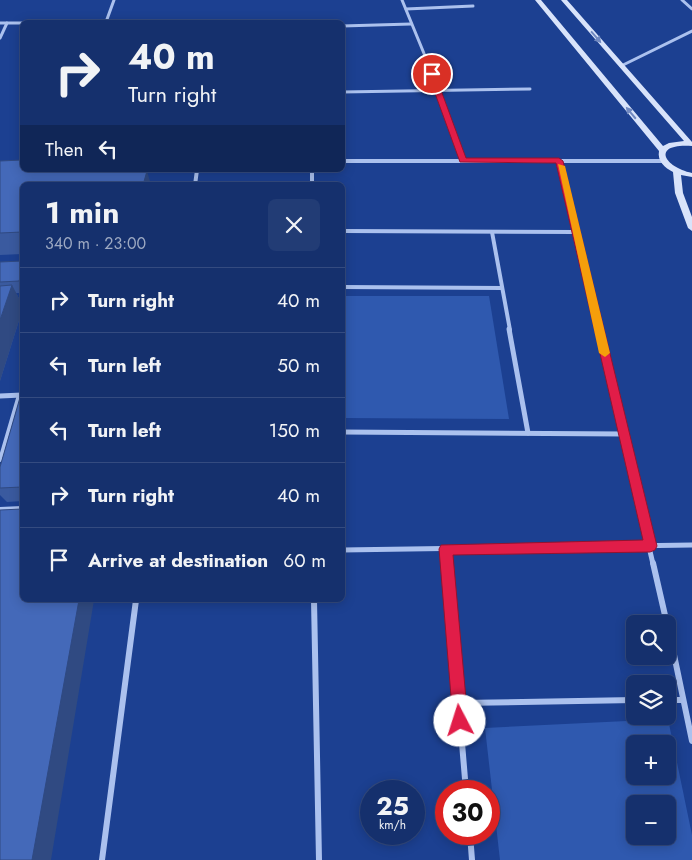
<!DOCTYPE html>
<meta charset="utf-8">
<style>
:root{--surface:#15306d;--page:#223c75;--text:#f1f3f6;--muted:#9da9c2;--line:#344b80}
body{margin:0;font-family:Jost,sans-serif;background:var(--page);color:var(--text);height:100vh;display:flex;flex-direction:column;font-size:19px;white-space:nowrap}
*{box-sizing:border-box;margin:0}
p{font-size:16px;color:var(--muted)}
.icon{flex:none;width:28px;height:28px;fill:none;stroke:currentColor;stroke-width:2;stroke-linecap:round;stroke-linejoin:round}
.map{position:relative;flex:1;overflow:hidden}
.panel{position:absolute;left:20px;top:182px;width:325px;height:420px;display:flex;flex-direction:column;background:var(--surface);border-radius:8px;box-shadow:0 2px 12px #0003,0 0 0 1px var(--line)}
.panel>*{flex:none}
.hud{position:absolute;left:20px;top:20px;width:325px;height:152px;border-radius:8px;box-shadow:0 2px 12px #0003,0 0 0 1px var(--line);background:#15306d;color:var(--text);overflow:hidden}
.controls{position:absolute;left:626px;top:615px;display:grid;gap:10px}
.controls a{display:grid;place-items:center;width:50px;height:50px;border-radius:8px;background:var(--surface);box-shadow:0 2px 12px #0003,0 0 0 1px var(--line);font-size:25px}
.speed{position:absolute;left:360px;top:780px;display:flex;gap:10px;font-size:25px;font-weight:700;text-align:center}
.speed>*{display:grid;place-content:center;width:65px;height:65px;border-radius:50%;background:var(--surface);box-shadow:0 2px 12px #0003,0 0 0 1px var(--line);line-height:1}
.speed small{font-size:12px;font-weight:400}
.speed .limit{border:8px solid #d22;background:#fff;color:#111}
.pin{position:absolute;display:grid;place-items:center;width:42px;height:42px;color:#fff;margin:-21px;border:2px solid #fff;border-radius:50%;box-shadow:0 1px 5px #0007}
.me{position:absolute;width:55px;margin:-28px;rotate:355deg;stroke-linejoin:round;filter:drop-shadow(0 0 4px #0008)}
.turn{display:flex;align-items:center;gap:18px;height:105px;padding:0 25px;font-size:22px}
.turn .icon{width:65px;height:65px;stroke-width:2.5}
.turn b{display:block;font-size:35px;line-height:42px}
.then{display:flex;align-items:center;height:48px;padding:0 25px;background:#0003;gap:10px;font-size:19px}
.round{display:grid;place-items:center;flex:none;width:52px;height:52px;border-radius:8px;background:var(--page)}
.summary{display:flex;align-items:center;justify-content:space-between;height:85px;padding:0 25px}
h1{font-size:30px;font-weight:700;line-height:38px}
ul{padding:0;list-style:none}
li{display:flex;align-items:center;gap:15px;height:65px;padding:0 25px;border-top:1px solid var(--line)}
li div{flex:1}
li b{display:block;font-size:19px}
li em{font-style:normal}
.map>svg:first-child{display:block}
</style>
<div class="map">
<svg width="692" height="860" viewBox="0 0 692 860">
<rect width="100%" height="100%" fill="#1c4091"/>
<!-- green -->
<g fill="#2f59af" fill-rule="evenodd">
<polygon points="343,296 489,296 509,419 343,418"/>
<path d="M668,719L692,835V860H500L485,728ZM635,744H668V776H635ZM635,804H668V836H635Z"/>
</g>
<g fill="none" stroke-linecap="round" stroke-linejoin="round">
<!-- lane -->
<g stroke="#abc1ee" stroke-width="4">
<polyline points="0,460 19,395"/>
<polyline points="0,509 22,508"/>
</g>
<!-- street-far3 -->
<g stroke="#abc1ee" stroke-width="3">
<polyline points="402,0 439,90 458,146"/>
<polyline points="682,0 692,9"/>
<polyline points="406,9 473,6"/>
<polyline points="31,22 107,21"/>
<polyline points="106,22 114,0"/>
<polyline points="0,23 22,23"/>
<polyline points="342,26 411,24"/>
<polyline points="0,38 7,23"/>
<polyline points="621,66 692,31"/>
<polyline points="342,92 530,89"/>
</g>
<!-- street-far2 -->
<g stroke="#abc1ee" stroke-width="4">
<polyline points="457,145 463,161"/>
<polyline points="342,161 663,161"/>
<polyline points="559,161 598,330"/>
<polyline points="312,170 312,185"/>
<polyline points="195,185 197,170"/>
<polyline points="342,231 576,232"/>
<polyline points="492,232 510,330"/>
<polyline points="342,287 502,288"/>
</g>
<!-- street-far1 -->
<g stroke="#abc1ee" stroke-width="5">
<polyline points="509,329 528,433"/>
<polyline points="598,329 653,564"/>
<polyline points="0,396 22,395"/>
<polyline points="342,432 624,434"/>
<polyline points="446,549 447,564"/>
<polyline points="342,550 692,545"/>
</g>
<!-- street -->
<g stroke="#abc1ee" stroke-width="6">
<polyline points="447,563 466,791"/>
<polyline points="653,563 667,624"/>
<polyline points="314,600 319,860"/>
<polyline points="668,626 692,741"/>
<polyline points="668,700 683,700"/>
<polyline points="459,703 635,700"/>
<polyline points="470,834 472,860"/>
<polyline points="102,860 136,600"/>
</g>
<!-- secondary -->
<path fill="#d8e3fa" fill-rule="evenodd" d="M535,0H541L663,146L669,143L684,141L561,0H567L692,142V146C652,143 662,166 692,173V177L681,175L683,193L692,217V231L688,228L675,193L673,172C665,168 657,161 659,151Z"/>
</g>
<!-- wall -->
<g fill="#3a5a9f">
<polygon points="0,161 22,170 130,170 130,171 22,185 22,254 0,255"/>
<polygon points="0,262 22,271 22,293 16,293 22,304 22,311 0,381"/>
<polygon points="22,394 22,501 7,502 0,495 0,467"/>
</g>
<!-- shaded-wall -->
<g fill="#304a82">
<polygon points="147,171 151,185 143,185"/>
<polygon points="22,271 22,287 19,281"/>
<polygon points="12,285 22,304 22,311 0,381 0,320"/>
<polygon points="79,600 94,600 51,860 32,860"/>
</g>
<!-- building -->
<g fill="#4469b9" stroke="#304a82">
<polygon points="22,160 22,170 123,170 123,171 147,171 143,185 22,185 22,232 0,233 0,161"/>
<polygon points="22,261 22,271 19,281 0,282 0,262"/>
<polygon points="12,285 0,320 0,286"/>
<polygon points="21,394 22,394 22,487 0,488 0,467"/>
<polygon points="22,509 22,600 79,600 32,860 0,860 0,510"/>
</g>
<!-- one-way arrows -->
<defs><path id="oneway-solid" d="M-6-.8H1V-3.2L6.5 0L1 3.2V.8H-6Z" transform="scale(1.25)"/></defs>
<g fill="#7189c0">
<use href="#oneway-solid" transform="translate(596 37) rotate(49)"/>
<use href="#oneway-solid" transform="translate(631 113) rotate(-130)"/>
</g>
<!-- route -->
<polygon fill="#e11d48" stroke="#92132f" points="432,72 435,74 466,158 559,158 563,161 657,546 655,550 650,552 453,555 468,721 466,726 460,728 455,726 453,721 439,549 441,545 643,540 556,163 460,162 428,74"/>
<!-- slow -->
<polygon fill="#f59e0b" points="558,164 565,166 610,353 605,357 599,353"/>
</svg>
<div class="controls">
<a><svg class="icon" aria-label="search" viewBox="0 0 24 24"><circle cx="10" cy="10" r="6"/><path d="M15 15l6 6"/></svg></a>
<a><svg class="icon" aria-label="layers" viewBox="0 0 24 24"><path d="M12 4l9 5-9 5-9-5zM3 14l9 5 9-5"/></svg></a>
<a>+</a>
<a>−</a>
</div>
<div class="speed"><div>25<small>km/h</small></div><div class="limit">30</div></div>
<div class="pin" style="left:432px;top:74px;background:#d93025"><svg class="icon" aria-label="arrive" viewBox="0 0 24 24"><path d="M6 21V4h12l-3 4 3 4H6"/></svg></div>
<svg class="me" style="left:460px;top:721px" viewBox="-20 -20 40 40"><circle r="19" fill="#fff"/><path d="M0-13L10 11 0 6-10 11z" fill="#e11d48"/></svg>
<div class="hud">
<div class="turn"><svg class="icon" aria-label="right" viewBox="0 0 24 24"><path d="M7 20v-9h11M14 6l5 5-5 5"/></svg><div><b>40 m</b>Turn right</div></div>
<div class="then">Then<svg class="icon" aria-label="left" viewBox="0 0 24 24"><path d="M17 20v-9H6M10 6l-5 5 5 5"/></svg></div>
</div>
<section class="panel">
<div class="summary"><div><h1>1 min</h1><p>340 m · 23:00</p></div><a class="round"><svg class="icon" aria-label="close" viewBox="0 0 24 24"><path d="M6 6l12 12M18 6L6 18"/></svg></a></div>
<ul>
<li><svg class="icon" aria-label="right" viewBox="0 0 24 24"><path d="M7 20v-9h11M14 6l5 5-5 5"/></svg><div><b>Turn right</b></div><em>40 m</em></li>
<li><svg class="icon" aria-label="left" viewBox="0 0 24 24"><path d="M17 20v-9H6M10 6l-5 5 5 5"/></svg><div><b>Turn left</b></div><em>50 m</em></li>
<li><svg class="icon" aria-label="left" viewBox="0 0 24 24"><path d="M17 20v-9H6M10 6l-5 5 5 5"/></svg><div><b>Turn left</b></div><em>150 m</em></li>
<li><svg class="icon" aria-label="right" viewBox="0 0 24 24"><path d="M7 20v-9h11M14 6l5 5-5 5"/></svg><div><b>Turn right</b></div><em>40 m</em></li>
<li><svg class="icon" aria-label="arrive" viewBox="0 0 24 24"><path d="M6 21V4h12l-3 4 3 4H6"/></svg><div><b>Arrive at destination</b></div><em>60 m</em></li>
</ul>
</section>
</div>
